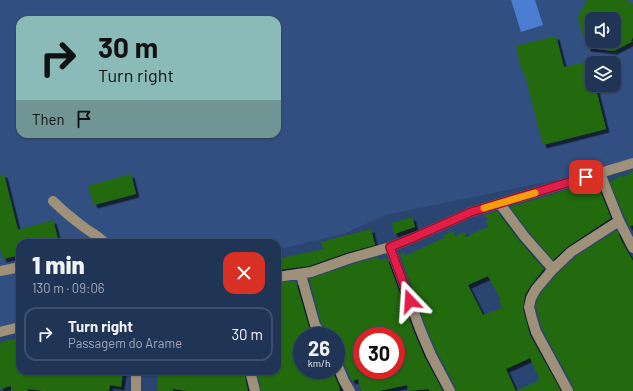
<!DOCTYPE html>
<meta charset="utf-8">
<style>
:root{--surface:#203455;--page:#283c5b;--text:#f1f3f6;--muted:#a2aab9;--line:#3d4f6c}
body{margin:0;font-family:Barlow,sans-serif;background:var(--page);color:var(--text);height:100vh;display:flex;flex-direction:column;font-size:15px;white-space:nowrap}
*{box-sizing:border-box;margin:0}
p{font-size:13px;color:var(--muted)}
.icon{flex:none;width:22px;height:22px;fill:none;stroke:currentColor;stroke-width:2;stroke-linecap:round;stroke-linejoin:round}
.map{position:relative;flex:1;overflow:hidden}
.details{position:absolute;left:16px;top:239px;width:265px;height:136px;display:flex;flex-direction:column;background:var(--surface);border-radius:12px;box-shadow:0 1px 3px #0004,0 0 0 1px var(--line)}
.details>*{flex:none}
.banner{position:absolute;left:16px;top:16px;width:265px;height:122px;border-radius:12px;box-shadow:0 1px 3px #0004,0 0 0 1px var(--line);background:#8bbbb9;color:#111;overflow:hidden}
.tools{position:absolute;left:585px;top:12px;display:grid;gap:8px}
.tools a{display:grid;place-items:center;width:36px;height:36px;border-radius:8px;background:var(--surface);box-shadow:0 1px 3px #0004,0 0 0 1px var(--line);font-size:20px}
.speed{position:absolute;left:293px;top:327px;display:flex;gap:8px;font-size:20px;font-weight:700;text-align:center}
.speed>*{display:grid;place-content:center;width:52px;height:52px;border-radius:50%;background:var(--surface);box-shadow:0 1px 3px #0004,0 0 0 1px var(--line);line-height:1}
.speed small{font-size:10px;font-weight:400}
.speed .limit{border:6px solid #d22;background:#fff;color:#111}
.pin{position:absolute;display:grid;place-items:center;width:34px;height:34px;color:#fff;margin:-17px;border-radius:8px;box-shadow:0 2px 6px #0006}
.me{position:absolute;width:44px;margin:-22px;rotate:340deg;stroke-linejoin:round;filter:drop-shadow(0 0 3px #0008)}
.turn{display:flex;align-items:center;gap:14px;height:84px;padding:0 16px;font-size:18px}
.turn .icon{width:52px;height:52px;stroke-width:2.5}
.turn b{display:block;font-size:28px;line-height:34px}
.then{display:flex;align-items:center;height:38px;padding:0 16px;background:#0003;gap:8px;font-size:15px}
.round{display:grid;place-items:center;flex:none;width:42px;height:42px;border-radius:12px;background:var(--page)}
.head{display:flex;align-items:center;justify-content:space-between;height:68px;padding:0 16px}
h1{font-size:24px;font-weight:800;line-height:30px}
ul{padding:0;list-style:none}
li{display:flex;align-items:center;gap:12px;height:54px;margin:0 8px 6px;padding:0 8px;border:2px solid var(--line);border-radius:12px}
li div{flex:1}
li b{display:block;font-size:15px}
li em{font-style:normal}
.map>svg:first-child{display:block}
</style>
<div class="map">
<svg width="633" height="391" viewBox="0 0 633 391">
<defs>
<filter id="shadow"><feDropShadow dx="3.5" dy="3.5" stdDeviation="0" flood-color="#0009"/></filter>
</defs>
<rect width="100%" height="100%" fill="#2a4571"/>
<!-- built -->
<path fill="#324f81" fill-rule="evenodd" d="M0,0H633V160L566,178L385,215L346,233L277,250V243H20V322L0,328ZM592,19H614V41H592ZM20,20H277V134H20ZM592,63H614V85H592Z"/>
<!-- water -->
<polygon fill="#4b7ed2" points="511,0 535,0 543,25 521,32"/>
<!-- building -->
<g fill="#246a0f" fill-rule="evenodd" filter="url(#shadow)">
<path d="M587,0H627L633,5V37L631,41H633L614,51L587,48V41L582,35L578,17ZM592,19H614V41H592Z"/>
<polygon points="556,36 564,67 588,61 592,75 592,85 595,85 606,129 543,145 524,72 522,72 516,46"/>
<polygon points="633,171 633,225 629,227 625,218 610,182 622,175 624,177"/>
<polygon points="4,174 18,230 53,220 59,243 20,243 20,255 3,259 0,248 0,175"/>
<polygon points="131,174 136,194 94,205 88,186"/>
<polygon points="596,181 611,218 567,247 553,260 529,232 510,207"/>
<path d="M497,211L519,240L544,269L531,285L525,295L523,309L530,335L561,391H516L540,380L530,358L506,369L516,391H456V388L437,352L426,327L400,254L403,252L405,256L444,238L443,236L453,231L455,236L464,232L466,237L489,226L486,222L488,220L484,215ZM488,276L501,300L499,301L502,308L483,315L468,285Z"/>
<polygon points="412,217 415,227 394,234 392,223"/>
<polygon points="371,229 375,245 349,252 309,266 277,270 277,259 323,249 321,242"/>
<polygon points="617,230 621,240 633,261 633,391 574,391 574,388 542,329 536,307 537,300 541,293 558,273 575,257"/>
<path d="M378,257L379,260L387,258L414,332L425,358L443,391H429V389L408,391L407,385L379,391H361L358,379L352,381L342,359L340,357L336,356V336H328L327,333L321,322L309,279L353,264ZM362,336H396V370H362Z"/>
<polygon points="292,281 296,282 309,327 314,336 302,336 302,370 332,370 339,386 340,391 261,391 257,371 277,371 277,283"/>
<polygon points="20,338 20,371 123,371 121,387 110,385 109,391 43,391 28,389 28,391 11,391 11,386 0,389 0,343 4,342 4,341"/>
<polygon points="158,371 188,372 188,371 244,371 248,391 188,391 173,389 173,391 157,391"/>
</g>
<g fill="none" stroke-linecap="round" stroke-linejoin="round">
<!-- minor -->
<g stroke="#9e9079" stroke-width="10">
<polyline points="600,173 619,221 633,248"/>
<path d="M53,201C63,211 73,219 85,228C92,233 99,236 105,243"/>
<polyline points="500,204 524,236 553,269"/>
<polyline points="390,247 420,329 431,355 450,391"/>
<polyline points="0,271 20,267"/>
<polyline points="293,275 301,275 315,325 322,336"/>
<polyline points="277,277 311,272 351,258 390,247 415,237 471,212 633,163"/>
<polyline points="0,332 20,327"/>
<polyline points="336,362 344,381 350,391"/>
<polyline points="250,371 255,391"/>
<polyline points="136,391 136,371"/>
<polyline points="568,391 536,332 532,319 529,307 531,298 536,289 553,269 571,252 619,221"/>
</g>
</g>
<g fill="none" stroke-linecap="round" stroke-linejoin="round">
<!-- route casing -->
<g stroke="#92132f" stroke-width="10">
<polyline id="route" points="410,301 390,247 415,237 471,212 586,177"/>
</g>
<!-- route -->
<use href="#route" stroke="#e11d48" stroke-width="7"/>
<!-- slow -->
<polyline stroke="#f59e0b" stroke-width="7" points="484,208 535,193"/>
</g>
</svg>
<div class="tools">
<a><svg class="icon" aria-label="sound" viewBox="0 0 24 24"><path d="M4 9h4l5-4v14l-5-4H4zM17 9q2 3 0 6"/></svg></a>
<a><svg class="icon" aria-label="layers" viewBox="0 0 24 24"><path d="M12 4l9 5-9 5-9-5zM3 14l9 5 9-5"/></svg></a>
</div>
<div class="speed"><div>26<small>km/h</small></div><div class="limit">30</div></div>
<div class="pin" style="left:586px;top:177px;background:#d93025"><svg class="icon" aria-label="arrive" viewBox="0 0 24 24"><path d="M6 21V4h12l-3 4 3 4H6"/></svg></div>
<svg class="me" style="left:410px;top:301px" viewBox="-20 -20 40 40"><path d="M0-17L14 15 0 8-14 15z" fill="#e11d48" stroke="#fff" stroke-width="4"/></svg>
<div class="banner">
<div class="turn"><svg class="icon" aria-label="right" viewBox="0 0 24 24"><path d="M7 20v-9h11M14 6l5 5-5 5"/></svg><div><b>30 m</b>Turn right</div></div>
<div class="then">Then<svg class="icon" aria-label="arrive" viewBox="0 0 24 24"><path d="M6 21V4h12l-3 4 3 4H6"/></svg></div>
</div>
<section class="details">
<div class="head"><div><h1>1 min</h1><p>130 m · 09:06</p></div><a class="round" style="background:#d93025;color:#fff"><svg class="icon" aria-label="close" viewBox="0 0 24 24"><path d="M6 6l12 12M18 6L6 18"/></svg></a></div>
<ul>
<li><svg class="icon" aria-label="right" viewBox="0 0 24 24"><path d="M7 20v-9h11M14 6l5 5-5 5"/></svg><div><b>Turn right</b><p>Passagem do Arame</p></div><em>30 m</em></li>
</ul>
</section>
</div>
